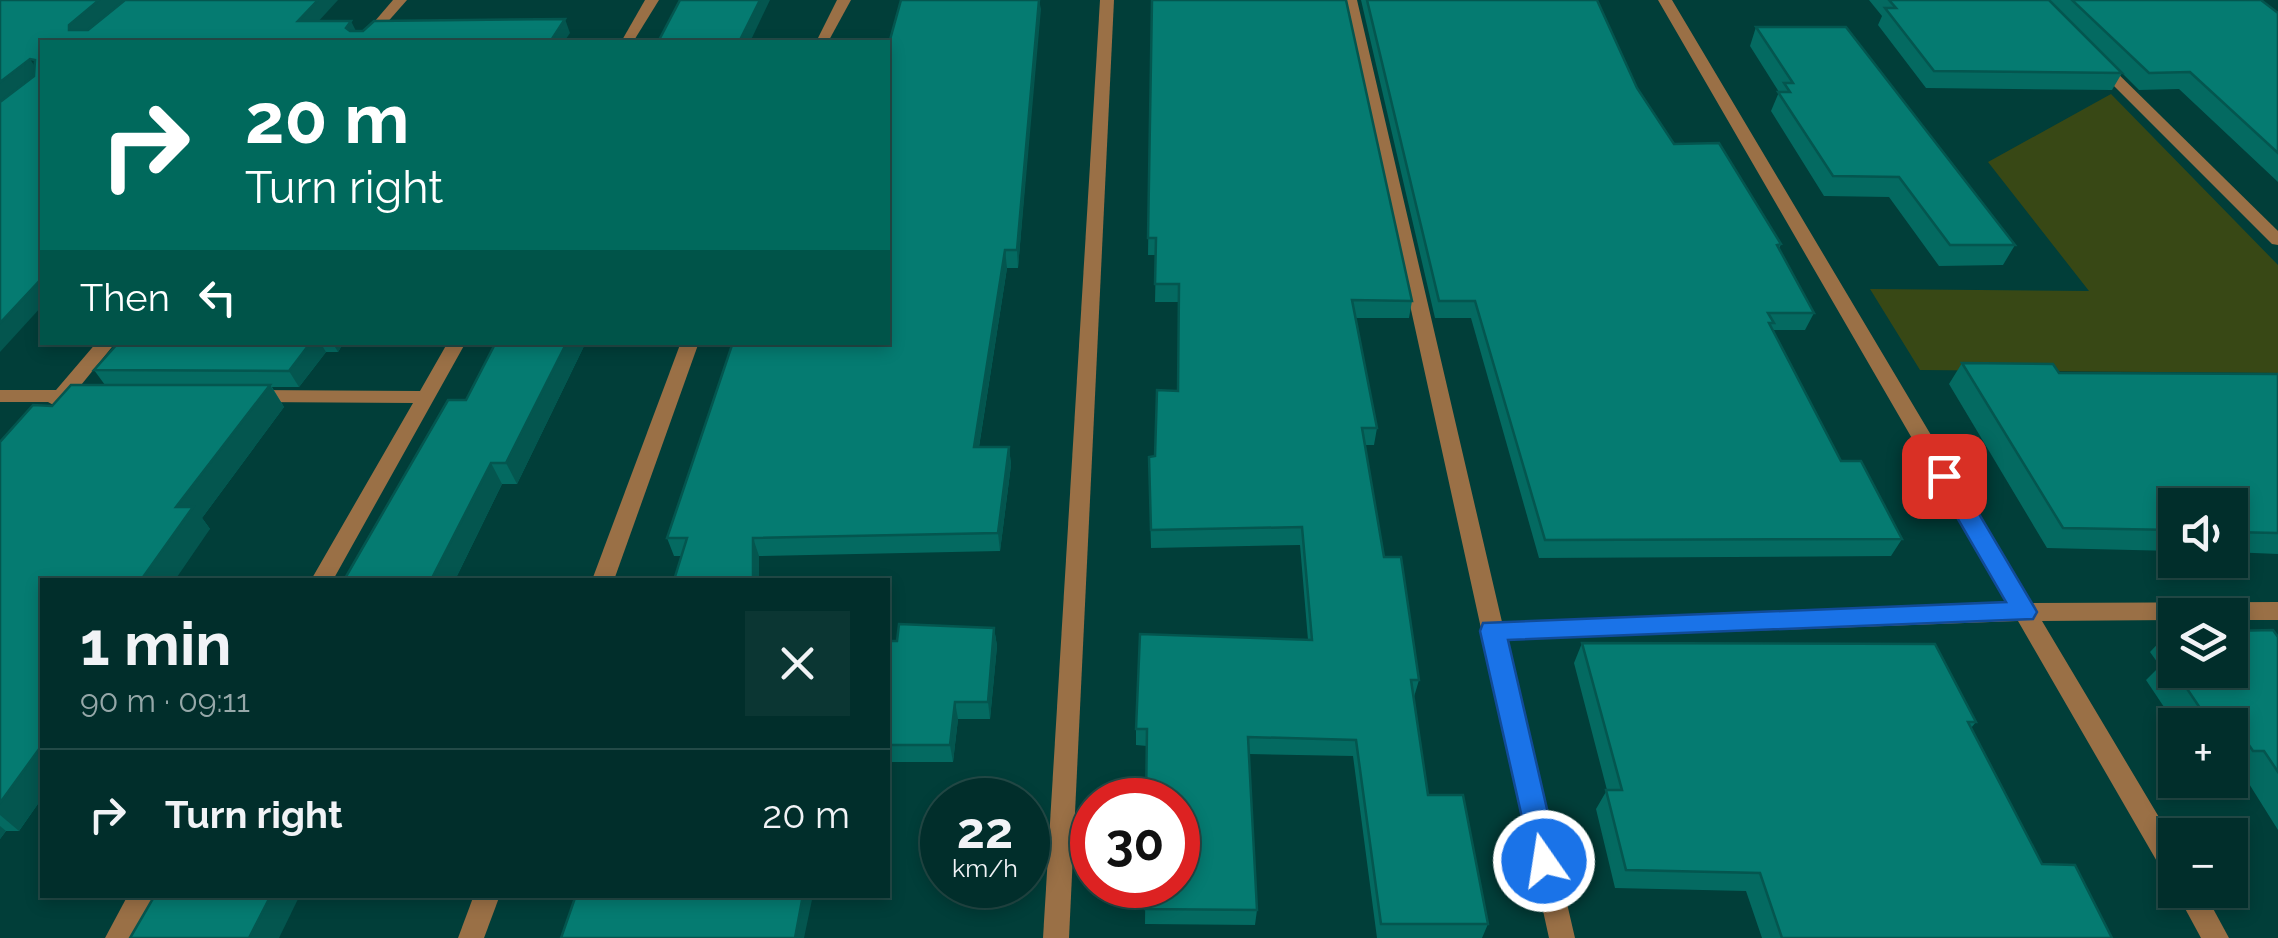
<!DOCTYPE html>
<meta charset="utf-8">
<style>
:root{--surface:#012e2b;--page:#0b3633;--text:#f1f3f6;--muted:#96a8a9;--line:#234a47}
body{margin:0;font-family:Raleway,sans-serif;background:var(--page);color:var(--text);height:100vh;display:flex;flex-direction:column;font-size:38px;white-space:nowrap}
*{box-sizing:border-box;margin:0}
p{font-size:32px;color:var(--muted)}
.icon{flex:none;width:55px;height:55px;fill:none;stroke:currentColor;stroke-width:2;stroke-linecap:round;stroke-linejoin:round}
.map{position:relative;flex:1;overflow:hidden}
.sheet{position:absolute;left:40px;top:578px;width:850px;height:320px;display:flex;flex-direction:column;background:var(--surface);border-radius:0px;box-shadow:0 5px 15px #0003,0 0 0 2px var(--line)}
.sheet>*{flex:none}
.banner{position:absolute;left:40px;top:40px;width:850px;height:305px;border-radius:0px;box-shadow:0 5px 15px #0003,0 0 0 2px var(--line);background:#00695c;color:#fff;overflow:hidden}
.buttons{position:absolute;left:2158px;top:488px;display:grid;gap:20px}
.buttons a{display:grid;place-items:center;width:90px;height:90px;border-radius:0px;background:var(--surface);box-shadow:0 5px 15px #0003,0 0 0 2px var(--line);font-size:50px}
.speed{position:absolute;left:920px;top:778px;display:flex;gap:20px;font-size:50px;font-weight:700;text-align:center}
.speed>*{display:grid;place-content:center;width:130px;height:130px;border-radius:50%;background:var(--surface);box-shadow:0 5px 15px #0003,0 0 0 2px var(--line);line-height:1}
.speed small{font-size:25px;font-weight:400}
.speed .limit{border:15px solid #d22;background:#fff;color:#111}
.pin{position:absolute;display:grid;place-items:center;width:85px;height:85px;color:#fff;margin:-42px;border-radius:20px;box-shadow:0 5px 15px #0006}
.me{position:absolute;width:110px;margin:-55px;rotate:347deg;stroke-linejoin:round;filter:drop-shadow(0 0 8px #0008)}
.turn{display:flex;align-items:center;gap:35px;height:210px;padding:0 40px;font-size:45px}
.turn .icon{width:130px;height:130px;stroke-width:2.5}
.turn b{display:block;font-size:70px;line-height:85px}
.then{display:flex;align-items:center;height:95px;padding:0 40px;background:#0003;gap:20px;font-size:38px}
.round{display:grid;place-items:center;flex:none;width:105px;height:105px;border-radius:0px;background:var(--page)}
.summary{display:flex;align-items:center;justify-content:space-between;height:170px;padding:0 40px}
h1{font-size:60px;font-weight:700;line-height:75px}
ul{padding:0;list-style:none}
li{display:flex;align-items:center;gap:30px;height:130px;padding:0 40px;border-top:2px solid var(--line)}
li div{flex:1}
li b{display:block;font-size:38px}
li em{font-style:normal}
.map>svg:first-child{display:block}
</style>
<div class="map">
<svg width="2278" height="938" viewBox="0 0 2278 938">
<rect width="100%" height="100%" fill="#013e39"/>
<!-- green -->
<polygon fill="#384815" points="2111,94 2278,265 2278,373 1920,370 1870,289 2089,291 1988,162"/>
<g fill="none" stroke-linecap="round" stroke-linejoin="round">
<!-- street -->
<g fill="#9a7046" fill-rule="evenodd">
<polygon points="393,0 407,0 370,42 357,42"/>
<polygon points="645,0 659,0 633,42 621,42"/>
<polygon points="837,0 851,0 828,42 816,42"/>
<polygon points="1100,0 1114,0 1069,938 1043,938"/>
<polygon points="1343,0 1357,0 1502,622 2008,604 1658,0 1672,0 2031,603 2278,602 2278,620 2230,620 2230,615 2175,615 2175,620 2042,621 2175,844 2175,880 2166,877 2018,621 1506,640 1575,938 1549,938"/>
<polygon points="2093,59 2103,59 2278,231 2278,245 2272,244 2093,65"/>
<polygon points="97,342 116,342 77,390 96,391 98,396 96,401 66,402 57,407 48,402 0,402 0,390 56,390"/>
<polygon points="448,342 466,342 333,580 311,580 413,403 253,402 244,396 253,390 420,391"/>
<polygon points="681,342 699,342 614,580 592,580"/>
<polygon points="2175,890 2203,890 2229,938 2201,938"/>
<polygon points="128,895 156,895 133,938 105,938"/>
<polygon points="474,895 500,895 484,938 458,938"/>
</g>
</g>
<!-- wall -->
<g fill="#046a61">
<polygon points="901,0 1040,0 1018,268 1007,268 979,447 1009,447 1011,465 1000,551 759,556 674,556 667,538 888,342"/>
<polygon points="1152,0 1412,301 1409,318 1355,318 1377,428 1374,445 1365,445 1384,557 1419,680 1414,697 1428,795 1488,924 1482,938 1377,938 1353,756 1249,754 1257,910 1255,925 1145,924 1147,746 1136,745 1136,729 1308,640 1300,545 1151,548 1149,474 1178,391 1179,302 1155,302 1156,255 1148,255"/>
<polygon points="1361,0 1597,0 1637,88 1674,144 1781,244 1779,249 1814,313 1805,330 1772,330 1841,461 1902,539 1891,556 1539,558 1471,318 1435,318"/>
<polygon points="1869,0 2261,0 2278,13 2278,182 2179,89 2139,90 2122,73 2112,90 1926,88 1878,25 1882,16"/>
<polygon points="1756,27 2015,245 2003,265 1939,266 1889,197 1824,196 1771,111 1779,92 1750,46"/>
<polygon points="119,342 344,342 338,352 326,352 299,387 272,387 284,407 202,518 210,529 42,580 42,798 19,831 6,831 0,839 0,442 52,406 105,385 94,370"/>
<polygon points="496,342 586,342 517,484 502,484 455,580 344,580 466,400"/>
<polygon points="1962,363 2059,373 2278,374 2278,554 2230,552 2230,505 2175,505 2175,551 2047,548 1949,384"/>
<polygon points="994,628 997,646 990,719 958,719 953,762 888,762 888,641"/>
<polygon points="2170,631 2175,631 2175,670 2278,637 2278,830 2241,771 2230,771 2230,725 2176,725 2146,680 2160,666 2150,652"/>
<polygon points="1582,643 1976,722 1971,728 2042,864 2112,938 1762,938 1746,891 1615,888 1596,809 1607,790 1574,663"/>
</g>
<!-- shaded-wall -->
<g fill="#04564f">
<polygon points="99,0 124,0 79,39 69,30 69,25"/>
<polygon points="318,0 338,0 305,36 298,21"/>
<polygon points="760,0 770,0 750,42 739,42"/>
<polygon points="1039,0 1041,9 1018,268 1017,250"/>
<polygon points="565,19 570,33 564,42 550,42"/>
<polygon points="351,21 358,35 353,42 346,28"/>
<polygon points="30,59 40,74 0,104 0,82"/>
<polygon points="1005,250 1007,268 976,465 974,447"/>
<polygon points="42,278 42,306 0,352 0,323"/>
<polygon points="311,342 320,342 326,352 299,387 289,371"/>
<polygon points="332,342 344,342 338,352"/>
<polygon points="567,342 586,342 517,484 506,463"/>
<polygon points="270,385 284,407 202,518 210,529 175,580 141,580 176,507"/>
<polygon points="1009,447 1011,465 1000,551 998,533"/>
<polygon points="491,463 502,484 455,580 431,580"/>
<polygon points="753,538 759,556 759,580 753,580"/>
<polygon points="994,628 997,646 990,719 988,702"/>
<polygon points="955,702 958,719 953,762 950,745"/>
<polygon points="42,745 42,798 19,831 0,815 0,803"/>
<polygon points="0,826 6,831 0,839"/>
<polygon points="271,895 300,895 279,938 249,938"/>
<polygon points="803,895 813,895 804,938 795,938"/>
</g>
<!-- building -->
<g fill="#057b71" stroke="#04564f" stroke-width="2.5">
<polygon points="0,0 99,0 69,25 69,30 88,30 125,0 318,0 298,21 351,21 346,28 350,31 363,31 374,21 565,19 550,42 42,42 42,278 0,323 0,102 34,76 35,60 30,59 0,82"/>
<polygon points="680,0 760,0 739,42 658,42"/>
<polygon points="901,0 1039,0 1017,250 1005,250 974,447 1009,447 998,533 753,538 753,580 674,580 687,538 667,538 733,342 888,342 888,47"/>
<polygon points="1152,0 1346,0 1412,301 1352,300 1377,428 1362,428 1384,557 1401,557 1419,680 1411,680 1428,795 1463,795 1488,924 1381,924 1356,740 1248,737 1257,910 1145,909 1146,885 1178,885 1178,800 1146,800 1147,729 1136,729 1140,634 1312,640 1302,527 1151,530 1149,457 1155,456 1157,390 1178,391 1179,284 1155,284 1156,238 1148,238"/>
<polygon points="1367,0 1597,0 1637,88 1674,144 1719,143 1781,244 1777,245 1814,313 1768,313 1774,323 1769,323 1841,461 1861,461 1902,539 1545,540 1475,301 1439,301"/>
<polygon points="1889,0 2049,0 2122,73 1934,71 1885,8 1896,8"/>
<polygon points="2072,0 2261,0 2278,13 2278,153 2190,72 2149,73"/>
<polygon points="1756,27 1846,27 2015,245 1950,245 1899,177 1833,176 1778,92 1790,92 1784,83 1793,83"/>
<polygon points="119,342 311,342 289,371 94,370"/>
<polygon points="496,342 567,342 506,463 491,463 431,580 344,580 448,400 466,400"/>
<polygon points="1962,363 2053,364 2059,373 2278,374 2278,533 2230,532 2230,505 2175,505 2175,530 2063,528"/>
<polygon points="71,385 270,385 176,507 193,507 141,580 42,580 42,745 0,803 0,442 33,405 52,406"/>
<polygon points="899,624 994,628 988,702 955,702 950,745 888,745 888,641 897,641"/>
<polygon points="2273,630 2278,637 2278,772 2264,751 2253,751 2225,710 2202,711 2167,659 2175,659 2175,670 2230,670 2230,631"/>
<polygon points="1582,643 1935,644 1976,722 1968,722 2042,864 2075,865 2112,938 1782,938 1760,873 1626,870 1606,790 1622,790"/>
<polygon points="155,895 271,895 249,938 130,938"/>
<polygon points="576,895 803,895 795,938 561,938"/>
</g>
<!-- route -->
<polygon fill="#1a73e8" stroke="#114b97" stroke-width="2.5" points="1944,467 1953,470 2033,605 2037,612 2033,619 1508,640 1559,861 1555,871 1544,875 1534,871 1480,631 1483,623 2006,602 1933,476"/>
</svg>
<div class="buttons">
<a><svg class="icon" aria-label="sound" viewBox="0 0 24 24"><path d="M4 9h4l5-4v14l-5-4H4zM17 9q2 3 0 6"/></svg></a>
<a><svg class="icon" aria-label="layers" viewBox="0 0 24 24"><path d="M12 4l9 5-9 5-9-5zM3 14l9 5 9-5"/></svg></a>
<a>+</a>
<a>−</a>
</div>
<div class="speed"><div>22<small>km/h</small></div><div class="limit">30</div></div>
<div class="pin" style="left:1944px;top:476px;background:#d93025"><svg class="icon" aria-label="arrive" viewBox="0 0 24 24"><path d="M6 21V4h12l-3 4 3 4H6"/></svg></div>
<svg class="me" style="left:1544px;top:861px" viewBox="-20 -20 40 40"><circle r="17" fill="#1a73e8" stroke="#fff" stroke-width="3"/><path d="M0-11L8 9 0 5-8 9z" fill="#fff"/></svg>
<div class="banner">
<div class="turn"><svg class="icon" aria-label="right" viewBox="0 0 24 24"><path d="M7 20v-9h11M14 6l5 5-5 5"/></svg><div><b>20 m</b>Turn right</div></div>
<div class="then">Then<svg class="icon" aria-label="left" viewBox="0 0 24 24"><path d="M17 20v-9H6M10 6l-5 5 5 5"/></svg></div>
</div>
<section class="sheet">
<div class="summary"><div><h1>1 min</h1><p>90 m · 09:11</p></div><a class="round"><svg class="icon" aria-label="close" viewBox="0 0 24 24"><path d="M6 6l12 12M18 6L6 18"/></svg></a></div>
<ul>
<li><svg class="icon" aria-label="right" viewBox="0 0 24 24"><path d="M7 20v-9h11M14 6l5 5-5 5"/></svg><div><b>Turn right</b></div><em>20 m</em></li>
</ul>
</section>
</div>
